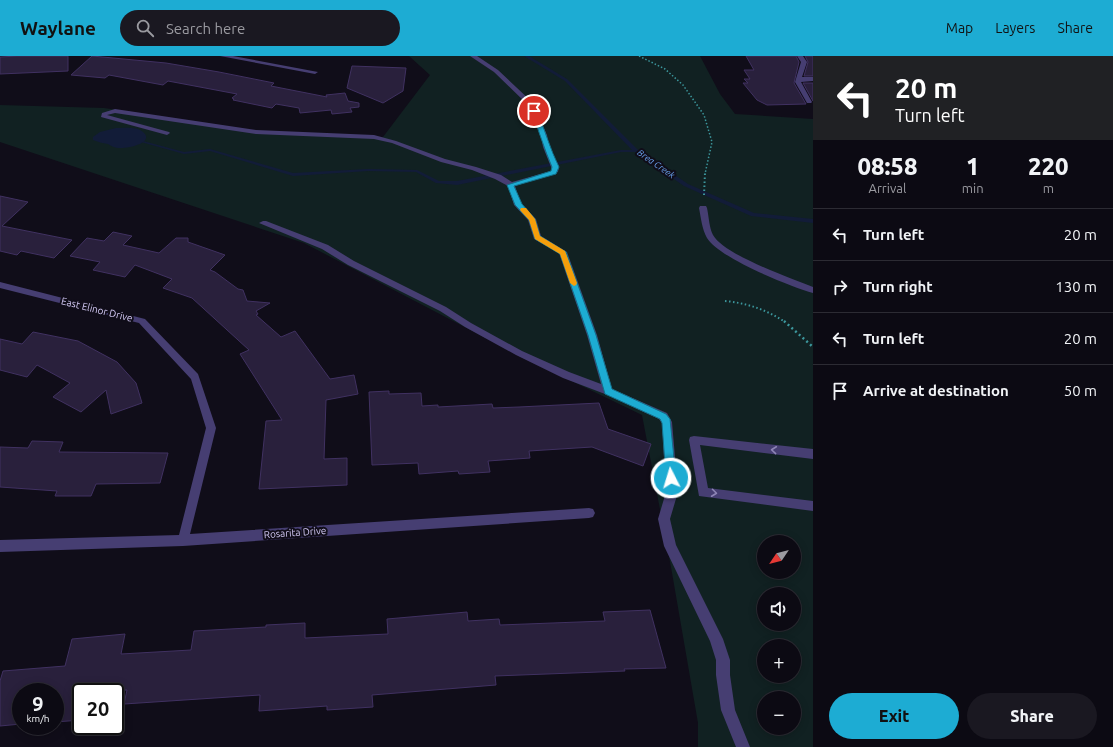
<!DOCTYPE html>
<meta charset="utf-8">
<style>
:root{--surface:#0c0a13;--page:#1a1821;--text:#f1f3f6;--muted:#9a9aa0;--line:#2c2b33;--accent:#1dacd3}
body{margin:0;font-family:Ubuntu,sans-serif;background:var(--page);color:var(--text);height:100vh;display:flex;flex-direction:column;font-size:15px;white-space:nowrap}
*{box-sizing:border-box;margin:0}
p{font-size:13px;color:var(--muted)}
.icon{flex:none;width:22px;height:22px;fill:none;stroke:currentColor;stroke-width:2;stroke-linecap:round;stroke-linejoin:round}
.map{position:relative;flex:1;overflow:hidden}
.details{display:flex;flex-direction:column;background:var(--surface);width:300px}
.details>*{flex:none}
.hud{background:#202124;color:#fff;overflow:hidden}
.needle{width:26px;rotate:235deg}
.controls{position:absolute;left:757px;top:479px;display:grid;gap:8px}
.controls a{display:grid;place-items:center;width:44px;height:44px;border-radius:50%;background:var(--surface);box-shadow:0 2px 10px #0003,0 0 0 1px var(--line);font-size:20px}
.speed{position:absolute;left:12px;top:627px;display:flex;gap:8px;font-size:20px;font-weight:700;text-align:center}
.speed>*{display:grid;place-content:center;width:52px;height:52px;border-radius:50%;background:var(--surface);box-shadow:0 2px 10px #0003,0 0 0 1px var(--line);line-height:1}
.speed small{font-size:10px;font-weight:400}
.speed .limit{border:2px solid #111;border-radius:6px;background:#fff;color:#111}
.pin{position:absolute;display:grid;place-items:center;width:34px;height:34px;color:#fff;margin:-17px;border:2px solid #fff;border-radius:50%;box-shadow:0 1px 4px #0007}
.me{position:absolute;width:44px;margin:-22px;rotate:355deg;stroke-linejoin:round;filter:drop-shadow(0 0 3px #0008)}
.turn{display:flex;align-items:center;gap:14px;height:84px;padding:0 16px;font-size:18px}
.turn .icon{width:52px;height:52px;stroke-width:2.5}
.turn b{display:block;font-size:28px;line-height:34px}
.eta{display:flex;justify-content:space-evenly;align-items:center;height:68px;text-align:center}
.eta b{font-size:24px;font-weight:800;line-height:28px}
.action{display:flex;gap:8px;margin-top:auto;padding:8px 16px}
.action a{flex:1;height:46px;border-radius:24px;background:var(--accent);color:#111;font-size:16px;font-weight:800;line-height:46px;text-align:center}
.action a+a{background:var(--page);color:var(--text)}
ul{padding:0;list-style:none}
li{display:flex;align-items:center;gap:12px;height:52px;padding:0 16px;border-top:1px solid var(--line)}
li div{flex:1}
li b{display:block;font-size:15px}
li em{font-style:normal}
header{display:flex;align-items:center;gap:24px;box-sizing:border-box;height:56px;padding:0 20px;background:var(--accent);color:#111}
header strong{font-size:19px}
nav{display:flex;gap:22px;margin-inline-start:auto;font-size:14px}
.search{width:280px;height:36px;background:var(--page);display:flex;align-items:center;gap:10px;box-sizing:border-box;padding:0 14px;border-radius:22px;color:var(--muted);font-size:15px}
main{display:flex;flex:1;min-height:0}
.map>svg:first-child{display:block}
</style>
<header>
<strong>Waylane</strong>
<div class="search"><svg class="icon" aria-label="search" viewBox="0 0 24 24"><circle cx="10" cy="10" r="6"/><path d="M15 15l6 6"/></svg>Search here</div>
<nav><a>Map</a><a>Layers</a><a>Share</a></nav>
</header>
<main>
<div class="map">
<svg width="813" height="691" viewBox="0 0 813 691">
<rect width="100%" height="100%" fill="#100d19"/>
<!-- green -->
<path fill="#112122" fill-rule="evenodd" d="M409,0H700L720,38L735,58L813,63V691H698V667L671,511L642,359L522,301L304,187L0,86V49L104,52L258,75L383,81L430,19ZM764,486H794V516H764ZM764,538H794V568H764ZM764,590H794V620H764ZM764,642H794V672H764Z"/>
<!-- water -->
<path fill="#121c38" d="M116,72C123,72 137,70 143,76C156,87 126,93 119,92C115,92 111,90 108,88C102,87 98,86 93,84V81L100,76Z"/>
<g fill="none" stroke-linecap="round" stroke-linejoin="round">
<!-- stream -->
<polygon fill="#121c38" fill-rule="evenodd" points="524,0 529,0 567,23 638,94 688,128 754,157 813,163 813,167 751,160 684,130 635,96 621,96 457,129 436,127 416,116 368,115 293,120 210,95 184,98 141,86 143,85 184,96 210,93 293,117 368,113 417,114 439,125 457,125 621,94 632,94 565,25"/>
</g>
<!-- building -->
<g fill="#29203c" stroke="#403161">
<polygon points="18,0 68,0 68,15 0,18 0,1"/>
<polygon points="92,0 166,7 219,16 274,27 271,30 327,41 326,39 345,37 348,45 359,47 359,51 350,52 352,56 332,58 331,54 300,57 299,52 276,48 272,52 233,44 234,43 232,42 237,38 168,25 163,29 109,19 105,22 71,19"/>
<polygon points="746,0 796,0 799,6 794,27 806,48 767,49 757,44 743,27 748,27 744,23 750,23 744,14 754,14"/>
<polygon points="805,0 813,0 813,20 804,20 808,6"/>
<polygon points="352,10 406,12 403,35 383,47 347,32"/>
<polygon points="803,27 813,27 813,45"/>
<polygon points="0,140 28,146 2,170 72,184 54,202 21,195 17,199 0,195"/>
<polygon points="113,176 132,180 123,189 159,197 176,182 188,182 188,186 225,199 210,214 215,216 238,233 243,234 247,245 270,247 256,255 258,258 256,259 281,281 295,275 330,323 354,319 358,338 326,344 324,403 347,402 347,429 259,433 266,365 282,364 240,298 249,294 192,242 163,232 172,223 135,209 125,221 93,214 100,206 70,200 87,182 104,185"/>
<polygon points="33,276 78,285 117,306 136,327 142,347 111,358 106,334 81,356 53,341 70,327 37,309 27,321 0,314 0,283 22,288"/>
<polygon points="389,335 389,338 421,337 422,350 438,349 438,351 492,348 493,352 519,351 599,347 608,373 651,388 643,410 592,391 529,395 530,402 488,405 490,416 459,418 458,415 419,418 418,407 372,409 369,336"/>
<polygon points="32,385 63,386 59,396 168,397 160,427 96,428 91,440 55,440 57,435 0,431 0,391 28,392"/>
<polygon points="650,554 666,612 624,613 625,615 495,620 496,629 372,639 373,651 327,654 327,650 259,655 260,639 124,648 127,634 81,636 81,664 55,666 55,636 21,636 21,668 0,670 0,625 3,615 65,610 72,583 125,578 121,598 191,594 194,575 266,571 266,569 305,567 305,582 388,578 387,563 467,556 468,565 499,563 500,569 605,565 603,556"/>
</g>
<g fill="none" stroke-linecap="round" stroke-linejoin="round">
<!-- path-far2 -->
<polyline stroke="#3c979d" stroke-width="1.5" stroke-dasharray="1.5 2" stroke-linecap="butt" points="639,0 665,13 683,29 704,59 712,86 705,118"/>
<!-- path-far1 -->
<g stroke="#3c979d" stroke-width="2" stroke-dasharray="1.5 2.5" stroke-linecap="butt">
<polyline points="704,139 705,117"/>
<path d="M725,245C747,247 767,254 785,266"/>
</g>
<!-- path -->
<polyline stroke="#3c979d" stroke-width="2.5" stroke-dasharray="2 3" stroke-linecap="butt" points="784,265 813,291"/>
<!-- lane -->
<g fill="#463e72" fill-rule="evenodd">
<polygon points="470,0 477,0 498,14 532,46 547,79 549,91 559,111 558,116 515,130 521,148 536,163 541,180 567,196 597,279 612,333 667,357 672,366 678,436 670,463 676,489 723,583 730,604 730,619 735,654 750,691 736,691 721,654 716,619 716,604 710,585 664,490 658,463 666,436 662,367 659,363 605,338 563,322 516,299 465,271 440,255 348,209 322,193 259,167 263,165 266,165 328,189 354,205 446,251 471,267 522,295 569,316 601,328 587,279 559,197 534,183 528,164 514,149 508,130 495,123 472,114 441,106 392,87 374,83 256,78 115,57 107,59 169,76 170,77 167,79 101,61 102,57 115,53 256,74 374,79 396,85 445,103 476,111 501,119 512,126 551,115 551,111 543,91 541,79 527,48 494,16"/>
<path d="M700,150H706L707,152C709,161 709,171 713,179C724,199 791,222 813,231V237C789,230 719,202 707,182C702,173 701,162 699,152Z"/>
<polygon points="694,380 813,393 813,403 700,389 708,432 813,445 813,455 699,440 689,384 690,381"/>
</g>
<!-- street -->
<g fill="#463e72" fill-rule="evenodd">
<polygon points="220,0 233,0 318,16 315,18"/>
<polygon points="797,0 803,0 807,6 802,21 813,21 813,25 801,26 812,46 811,47 807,47 795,26 801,6"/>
<polygon points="0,226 145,263 198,318 216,372 190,478 589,452 593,453 595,457 593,461 589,462 183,490 0,496 0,484 179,479 206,372 191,323 139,267 0,232"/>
</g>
</g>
<!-- one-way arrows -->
<defs><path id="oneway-chevron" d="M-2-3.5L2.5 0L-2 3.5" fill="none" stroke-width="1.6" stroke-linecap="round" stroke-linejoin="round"/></defs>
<g stroke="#8e85b5">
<use href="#oneway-chevron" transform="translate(774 394) rotate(-174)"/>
<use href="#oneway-chevron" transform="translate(714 437) rotate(7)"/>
</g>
<!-- route -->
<path fill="#1dacd3" stroke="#137089" d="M532,53L537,55C545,74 550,93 559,111L556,118L514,130L522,148L535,163L540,180L566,196L596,279L612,333L666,358L670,363L676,422L674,425L671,426L667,425L666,422L662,367L660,363L605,338L588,279L560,198L535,183L529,164L515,149L507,129L551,115L552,111C544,93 539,74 531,55Z"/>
<!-- slow -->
<polygon fill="#f59e0b" points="521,152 526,152 535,163 540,180 565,195 577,227 576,229 574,230 570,227 560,198 535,183 529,164 520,154"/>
<g text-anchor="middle" stroke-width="4" stroke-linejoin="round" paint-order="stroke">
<!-- far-water labels -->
<g font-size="9" font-style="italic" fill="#689fea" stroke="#100d19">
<text transform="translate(656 108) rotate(35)" y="3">Brea Creek</text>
</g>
<!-- street labels -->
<g font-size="10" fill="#d6ccf8" stroke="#100d19">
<text transform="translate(97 253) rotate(14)" y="4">East Elinor Drive</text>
<text transform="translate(295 476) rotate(-4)" y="4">Rosarita Drive</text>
</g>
</g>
</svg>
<div class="controls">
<a><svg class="needle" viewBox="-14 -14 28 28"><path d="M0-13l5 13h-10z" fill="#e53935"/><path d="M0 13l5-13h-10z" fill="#9a9aa0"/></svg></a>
<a><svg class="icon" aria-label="sound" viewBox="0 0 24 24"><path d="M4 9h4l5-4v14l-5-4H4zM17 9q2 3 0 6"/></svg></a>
<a>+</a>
<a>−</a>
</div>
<div class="speed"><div>9<small>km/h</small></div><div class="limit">20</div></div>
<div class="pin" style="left:534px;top:55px;background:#d93025"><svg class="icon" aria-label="arrive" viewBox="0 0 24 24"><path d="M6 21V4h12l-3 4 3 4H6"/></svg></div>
<svg class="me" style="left:671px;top:422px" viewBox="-20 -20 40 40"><circle r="17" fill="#1dacd3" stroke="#fff" stroke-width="3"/><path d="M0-11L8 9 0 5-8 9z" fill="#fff"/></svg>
</div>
<section class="details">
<div class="hud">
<div class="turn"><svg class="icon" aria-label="left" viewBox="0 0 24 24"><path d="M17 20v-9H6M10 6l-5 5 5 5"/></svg><div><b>20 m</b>Turn left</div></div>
</div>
<div class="eta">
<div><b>08:58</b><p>Arrival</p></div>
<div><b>1</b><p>min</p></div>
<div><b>220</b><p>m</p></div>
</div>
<ul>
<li><svg class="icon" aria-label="left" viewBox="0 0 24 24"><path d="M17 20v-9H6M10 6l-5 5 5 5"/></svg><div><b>Turn left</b></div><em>20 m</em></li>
<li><svg class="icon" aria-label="right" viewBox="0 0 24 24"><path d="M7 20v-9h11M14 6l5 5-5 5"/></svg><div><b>Turn right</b></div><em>130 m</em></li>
<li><svg class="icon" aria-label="left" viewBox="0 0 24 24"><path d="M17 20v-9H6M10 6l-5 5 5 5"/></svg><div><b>Turn left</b></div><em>20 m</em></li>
<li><svg class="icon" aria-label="arrive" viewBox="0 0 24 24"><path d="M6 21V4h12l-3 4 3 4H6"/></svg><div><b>Arrive at destination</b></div><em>50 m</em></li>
</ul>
<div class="action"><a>Exit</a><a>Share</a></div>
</section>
</main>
